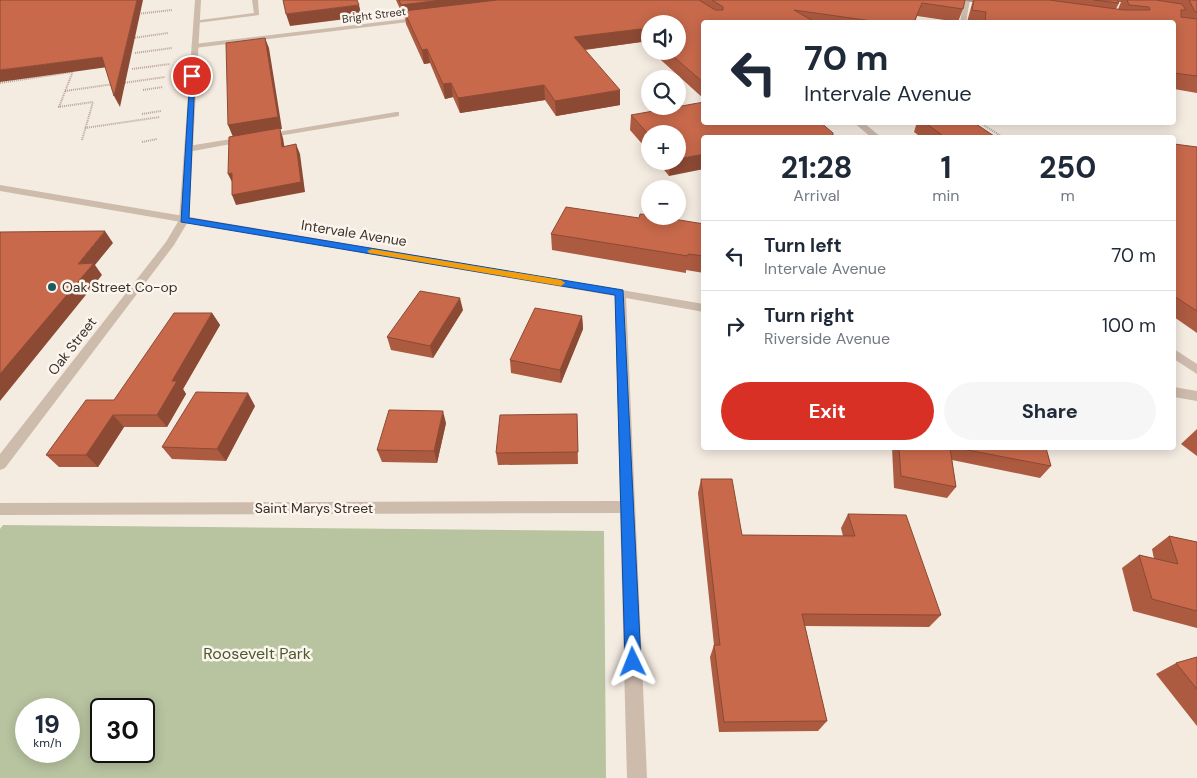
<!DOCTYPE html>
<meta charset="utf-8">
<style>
:root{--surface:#fff;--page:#f6f6f7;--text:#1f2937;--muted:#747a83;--line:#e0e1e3;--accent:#d93025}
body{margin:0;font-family:"DM Sans",sans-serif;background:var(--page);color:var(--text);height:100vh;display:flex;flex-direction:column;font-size:19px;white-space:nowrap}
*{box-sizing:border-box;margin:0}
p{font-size:16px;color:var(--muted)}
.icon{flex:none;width:28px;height:28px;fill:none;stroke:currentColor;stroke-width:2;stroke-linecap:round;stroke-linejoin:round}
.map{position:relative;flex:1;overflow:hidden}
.side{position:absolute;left:701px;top:135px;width:475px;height:315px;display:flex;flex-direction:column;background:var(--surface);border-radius:5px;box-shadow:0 2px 12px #0003}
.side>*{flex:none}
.top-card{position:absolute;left:701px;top:20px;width:475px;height:105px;border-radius:5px;box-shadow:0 2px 12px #0003;background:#fff;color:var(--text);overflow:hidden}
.buttons{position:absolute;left:641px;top:15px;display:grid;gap:10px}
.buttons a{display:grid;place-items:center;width:45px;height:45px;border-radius:50%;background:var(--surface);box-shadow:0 2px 12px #0003;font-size:25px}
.speed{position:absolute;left:15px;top:698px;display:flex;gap:10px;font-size:25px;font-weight:700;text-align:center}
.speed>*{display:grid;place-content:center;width:65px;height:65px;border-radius:50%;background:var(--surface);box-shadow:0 2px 12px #0003;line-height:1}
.speed small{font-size:12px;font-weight:400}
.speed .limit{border:2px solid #111;border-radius:8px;background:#fff;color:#111}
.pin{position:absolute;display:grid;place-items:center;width:42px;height:42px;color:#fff;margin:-21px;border:2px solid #fff;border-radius:50%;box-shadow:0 1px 5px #0007}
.me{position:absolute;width:55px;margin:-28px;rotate:358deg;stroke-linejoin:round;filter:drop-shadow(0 0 4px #0008)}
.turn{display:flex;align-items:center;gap:18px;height:105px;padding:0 20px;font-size:22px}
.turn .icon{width:65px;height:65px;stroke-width:2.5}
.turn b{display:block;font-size:35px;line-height:42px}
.eta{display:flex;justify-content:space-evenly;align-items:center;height:85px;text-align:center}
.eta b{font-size:30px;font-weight:700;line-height:35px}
.button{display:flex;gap:10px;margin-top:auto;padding:10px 20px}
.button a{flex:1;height:58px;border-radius:30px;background:var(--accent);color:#fff;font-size:20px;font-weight:700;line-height:58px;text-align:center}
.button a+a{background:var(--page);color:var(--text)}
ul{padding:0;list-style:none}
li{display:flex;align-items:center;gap:15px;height:70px;padding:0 20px;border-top:1px solid var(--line)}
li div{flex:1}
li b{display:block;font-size:19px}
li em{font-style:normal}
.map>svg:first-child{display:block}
</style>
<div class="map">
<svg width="1197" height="778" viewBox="0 0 1197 778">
<rect width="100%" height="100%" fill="#f4ebe1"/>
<!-- green -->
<path fill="#b8c4a0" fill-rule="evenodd" d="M3,525L604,531L606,778H0V529ZM26,709H69V751H26ZM101,709H144V751H101Z"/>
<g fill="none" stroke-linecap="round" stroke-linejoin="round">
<!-- path -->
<g stroke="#b9a596" stroke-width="2" stroke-dasharray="1 1" stroke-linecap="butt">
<polyline points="137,14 172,10"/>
<polyline points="133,38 168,33"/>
<polyline points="135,53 172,48"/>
<polyline points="132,69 170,64"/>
<polyline points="0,83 72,72"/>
<polyline points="123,83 165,77"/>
<polyline points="143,90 163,87"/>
<polyline points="65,91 114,84"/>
<polyline points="58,107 93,102 82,140"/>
<polyline points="59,107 73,71"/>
<polyline points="142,114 161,111"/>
<polyline points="979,122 1004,138"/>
<polyline points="85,128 160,117"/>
<polyline points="142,142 157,139"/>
</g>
<!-- service -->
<g fill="#cdbbac" fill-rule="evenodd">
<polygon points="252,0 258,0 259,15 196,23 193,21 254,13"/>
<polygon points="964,0 970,0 966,22 960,22"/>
<polygon points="396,112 399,112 399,116 266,138 262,136 266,134"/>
<polygon points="244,137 247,137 247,141 188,152 184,149 188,146"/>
</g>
<!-- minor -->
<g fill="#cdbbac" fill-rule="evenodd">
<polygon points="423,17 425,20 194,48 191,46 194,44"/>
<polygon points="853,122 863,122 882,138 872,138"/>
<polygon points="0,185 704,304 704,312 626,298 647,778 627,778 620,513 0,515 0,503 620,501 615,296 0,191"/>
<polygon points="1174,349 1197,364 1197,374 1174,359"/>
<polygon points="1174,387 1197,391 1197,401 1174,397"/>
</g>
<!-- tertiary -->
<polygon fill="#cdbbac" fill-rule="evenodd" points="195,0 201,0 189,220 174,245 5,468 0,470 0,454 166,242 179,220"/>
<!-- secondary -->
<polygon fill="#a18a7d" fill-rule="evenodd" points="961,0 978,0 992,3 989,5"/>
</g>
<!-- wall -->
<g fill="#ac5a40" fill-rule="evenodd">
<polygon points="396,0 965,0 963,9 958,22 917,16 915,22 704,22 704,99 651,51 678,51 650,24 650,51 641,42 585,50 620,105 556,116 545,100 460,113 453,97 445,99 430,63 424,64 406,24 405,17 404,18"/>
<path d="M973,0H1197V93L1174,89V22H967ZM1118,2H1121L1118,9H1116L1119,3Z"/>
<polygon points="631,115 704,138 669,176 657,161 678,161 650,134 650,153 630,130"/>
<polygon points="917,122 973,122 997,138 922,138 914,132"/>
<polygon points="1174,144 1197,147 1197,333 1174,317"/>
<polygon points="639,218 704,224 704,273 686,270 686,273 552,250 551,234"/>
<polygon points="463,310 433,358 391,350 387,337"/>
<polygon points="212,313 220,325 183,389 186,394 167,427 124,427 98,467 59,467 46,455 114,400"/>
<polygon points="582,316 583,329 561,383 511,373 510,360"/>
<polygon points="255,406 226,461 172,459 162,447"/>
<polygon points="577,414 578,464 498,465 496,453"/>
<polygon points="446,423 437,463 382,462 377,450"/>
<polygon points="1197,429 1197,456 1181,444"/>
<polygon points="892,448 1046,448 1051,466 1040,478 952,460 956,487 947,498 894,488"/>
<polygon points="701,479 742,535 843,536 841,528 848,514 941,615 929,627 805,626 827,721 818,731 719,732 710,657 714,645 698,493"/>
<polygon points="1169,536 1197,542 1197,628 1133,611 1122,568 1139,555 1154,559 1152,549"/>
<polygon points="1197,657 1197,726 1156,674 1176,663"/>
</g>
<!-- shaded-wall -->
<g fill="#8c4a34">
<polygon points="137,0 143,0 120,107 114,96"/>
<polygon points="442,0 555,0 404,11 405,17 404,18 401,5"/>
<polygon points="359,5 362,17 290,26 286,14"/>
<polygon points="641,29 641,42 574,51 574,37"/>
<polygon points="265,38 269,48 282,129 280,129 283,138 286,156 233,137 228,125"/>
<polygon points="427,49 430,63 424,64 422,50"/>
<polygon points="102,57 108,67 0,82 0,70"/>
<polygon points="451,83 453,97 445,99 443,84"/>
<polygon points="544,85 545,100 460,113 458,98"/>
<polygon points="620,90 620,105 556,116 555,101"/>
<polygon points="296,144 300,154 305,192 236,205 232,195"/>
<polygon points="704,154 704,169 669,176 671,161 678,161 678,159"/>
<polygon points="232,173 233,184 228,174"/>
<polygon points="105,231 113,243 95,265 102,275 0,401 0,374 78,264"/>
<polygon points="460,298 463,310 433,358 430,346"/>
<polygon points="212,313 220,325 183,389 186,394 167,427 157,415 172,381"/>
<polygon points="582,316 583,329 561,383 560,370"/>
<polygon points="248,393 255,406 226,461 217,449"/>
<polygon points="443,411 446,423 437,463 434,451"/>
<polygon points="113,415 124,427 98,467 86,455"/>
</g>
<!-- building -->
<g fill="#c8694b" stroke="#8c4a34">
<polygon points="0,0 137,0 114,96 102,57 0,70"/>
<polygon points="283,0 357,0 359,5 286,14"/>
<polygon points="399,0 442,0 401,5"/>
<polygon points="497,0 699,0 715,10 723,10 723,7 712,0 965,0 963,9 922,3 914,22 879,22 794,10 815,22 704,22 704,83 667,51 678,51 678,24 650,24 650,36 641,29 574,37 620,90 555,101 544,85 458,98 451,83 443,84 427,49 422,50 404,11"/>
<polygon points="974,0 1049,0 1124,10 1150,10 1149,7 1129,5 1127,0 1156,0 1182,4 1186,10 1181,10 1181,17 1197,19 1197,76 1174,73 1174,22 985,22 986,12 972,10"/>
<polygon points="1094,0 1117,0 1119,3"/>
<polygon points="1189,0 1197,0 1197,12 1195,12"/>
<polygon points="265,38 278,117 228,125 226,43"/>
<polygon points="704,102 704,122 820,122 833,133 833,138 704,138 704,154 678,159 678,134 650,134 650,136 631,115"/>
<polygon points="924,122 973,122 997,138 946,138"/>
<polygon points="280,128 282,147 296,144 301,182 232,195 232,173 228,174 229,137"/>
<polygon points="1174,144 1197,147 1197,311 1174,296"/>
<polygon points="566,207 639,218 640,214 650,215 650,216 655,216 704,224 704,256 688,254 688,256 551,234"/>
<polygon points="105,231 78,264 94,263 0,374 0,232"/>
<polygon points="420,291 460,298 430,346 387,337"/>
<polygon points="535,308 582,316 560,370 510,360"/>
<polygon points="174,313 212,313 172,381 177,381 157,415 113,415 86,455 46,455 86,400 114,400"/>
<polygon points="196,392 248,393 217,449 162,447"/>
<polygon points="389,410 443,411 434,451 377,450"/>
<polygon points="577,414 578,452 496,453 500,415"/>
<polygon points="899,448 950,448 956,487 901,476"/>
<polygon points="957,448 1046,448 1051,466"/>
<polygon points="701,479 732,479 742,535 855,536 848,514 906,515 941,615 802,614 827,721 724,722 714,645 720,645"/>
<polygon points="1169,536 1197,542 1197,611 1152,599 1139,555 1178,564"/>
<polygon points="1197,657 1197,689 1176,663"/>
</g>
<!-- route -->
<polygon fill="#1a73e8" stroke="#114b97" points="190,75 195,76 189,218 623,290 641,662 638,667 633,670 627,667 625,662 615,295 181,222"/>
<!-- slow -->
<polygon fill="#f59e0b" points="372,249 561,280 565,283 561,286 369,253 367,251"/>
<!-- markers -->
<circle fill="#1f5a5e" stroke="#fbf5ee" stroke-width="2" cx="52" cy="287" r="5"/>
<g text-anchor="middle" stroke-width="5" stroke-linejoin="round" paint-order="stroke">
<!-- far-street labels -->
<g font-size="11" fill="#3b302b" stroke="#fbf5ee">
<text transform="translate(374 15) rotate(-7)" y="4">Bright Street</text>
</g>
<!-- street labels -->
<g font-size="14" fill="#3b302b" stroke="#fbf5ee">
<text transform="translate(354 233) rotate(9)" y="5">Intervale Avenue</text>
<text transform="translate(72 346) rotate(-52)" y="5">Oak Street</text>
<text x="314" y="513">Saint Marys Street</text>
</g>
<!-- poi labels -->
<g font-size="14" fill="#3b302b" stroke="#fbf5ee" text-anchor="start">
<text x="62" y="292">Oak Street Co-op</text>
</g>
<!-- near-park labels -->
<g font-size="16" fill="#4a5a2e" stroke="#fbf5ee">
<text x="257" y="659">Roosevelt Park</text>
</g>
</g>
</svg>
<div class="buttons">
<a><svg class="icon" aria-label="sound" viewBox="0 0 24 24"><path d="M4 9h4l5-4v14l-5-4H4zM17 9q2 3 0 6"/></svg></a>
<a><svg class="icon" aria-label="search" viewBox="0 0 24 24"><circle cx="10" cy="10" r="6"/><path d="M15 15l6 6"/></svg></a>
<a>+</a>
<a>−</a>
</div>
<div class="speed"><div>19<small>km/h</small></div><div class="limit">30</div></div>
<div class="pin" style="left:192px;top:76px;background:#d93025"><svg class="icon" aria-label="arrive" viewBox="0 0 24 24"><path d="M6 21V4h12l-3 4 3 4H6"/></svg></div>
<svg class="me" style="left:633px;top:662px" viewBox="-20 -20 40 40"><path d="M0-17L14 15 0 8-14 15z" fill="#1a73e8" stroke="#fff" stroke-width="4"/></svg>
<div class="top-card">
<div class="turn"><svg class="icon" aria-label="left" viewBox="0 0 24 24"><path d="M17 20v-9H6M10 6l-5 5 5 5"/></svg><div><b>70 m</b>Intervale Avenue</div></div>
</div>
<section class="side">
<div class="eta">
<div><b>21:28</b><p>Arrival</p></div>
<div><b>1</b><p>min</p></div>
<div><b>250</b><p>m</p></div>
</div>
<ul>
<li><svg class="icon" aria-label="left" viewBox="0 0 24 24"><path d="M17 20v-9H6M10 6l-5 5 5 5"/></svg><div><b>Turn left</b><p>Intervale Avenue</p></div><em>70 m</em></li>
<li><svg class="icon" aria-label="right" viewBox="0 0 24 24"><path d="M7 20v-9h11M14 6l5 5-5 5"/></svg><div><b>Turn right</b><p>Riverside Avenue</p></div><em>100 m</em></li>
</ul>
<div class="button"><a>Exit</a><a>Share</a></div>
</section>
</div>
